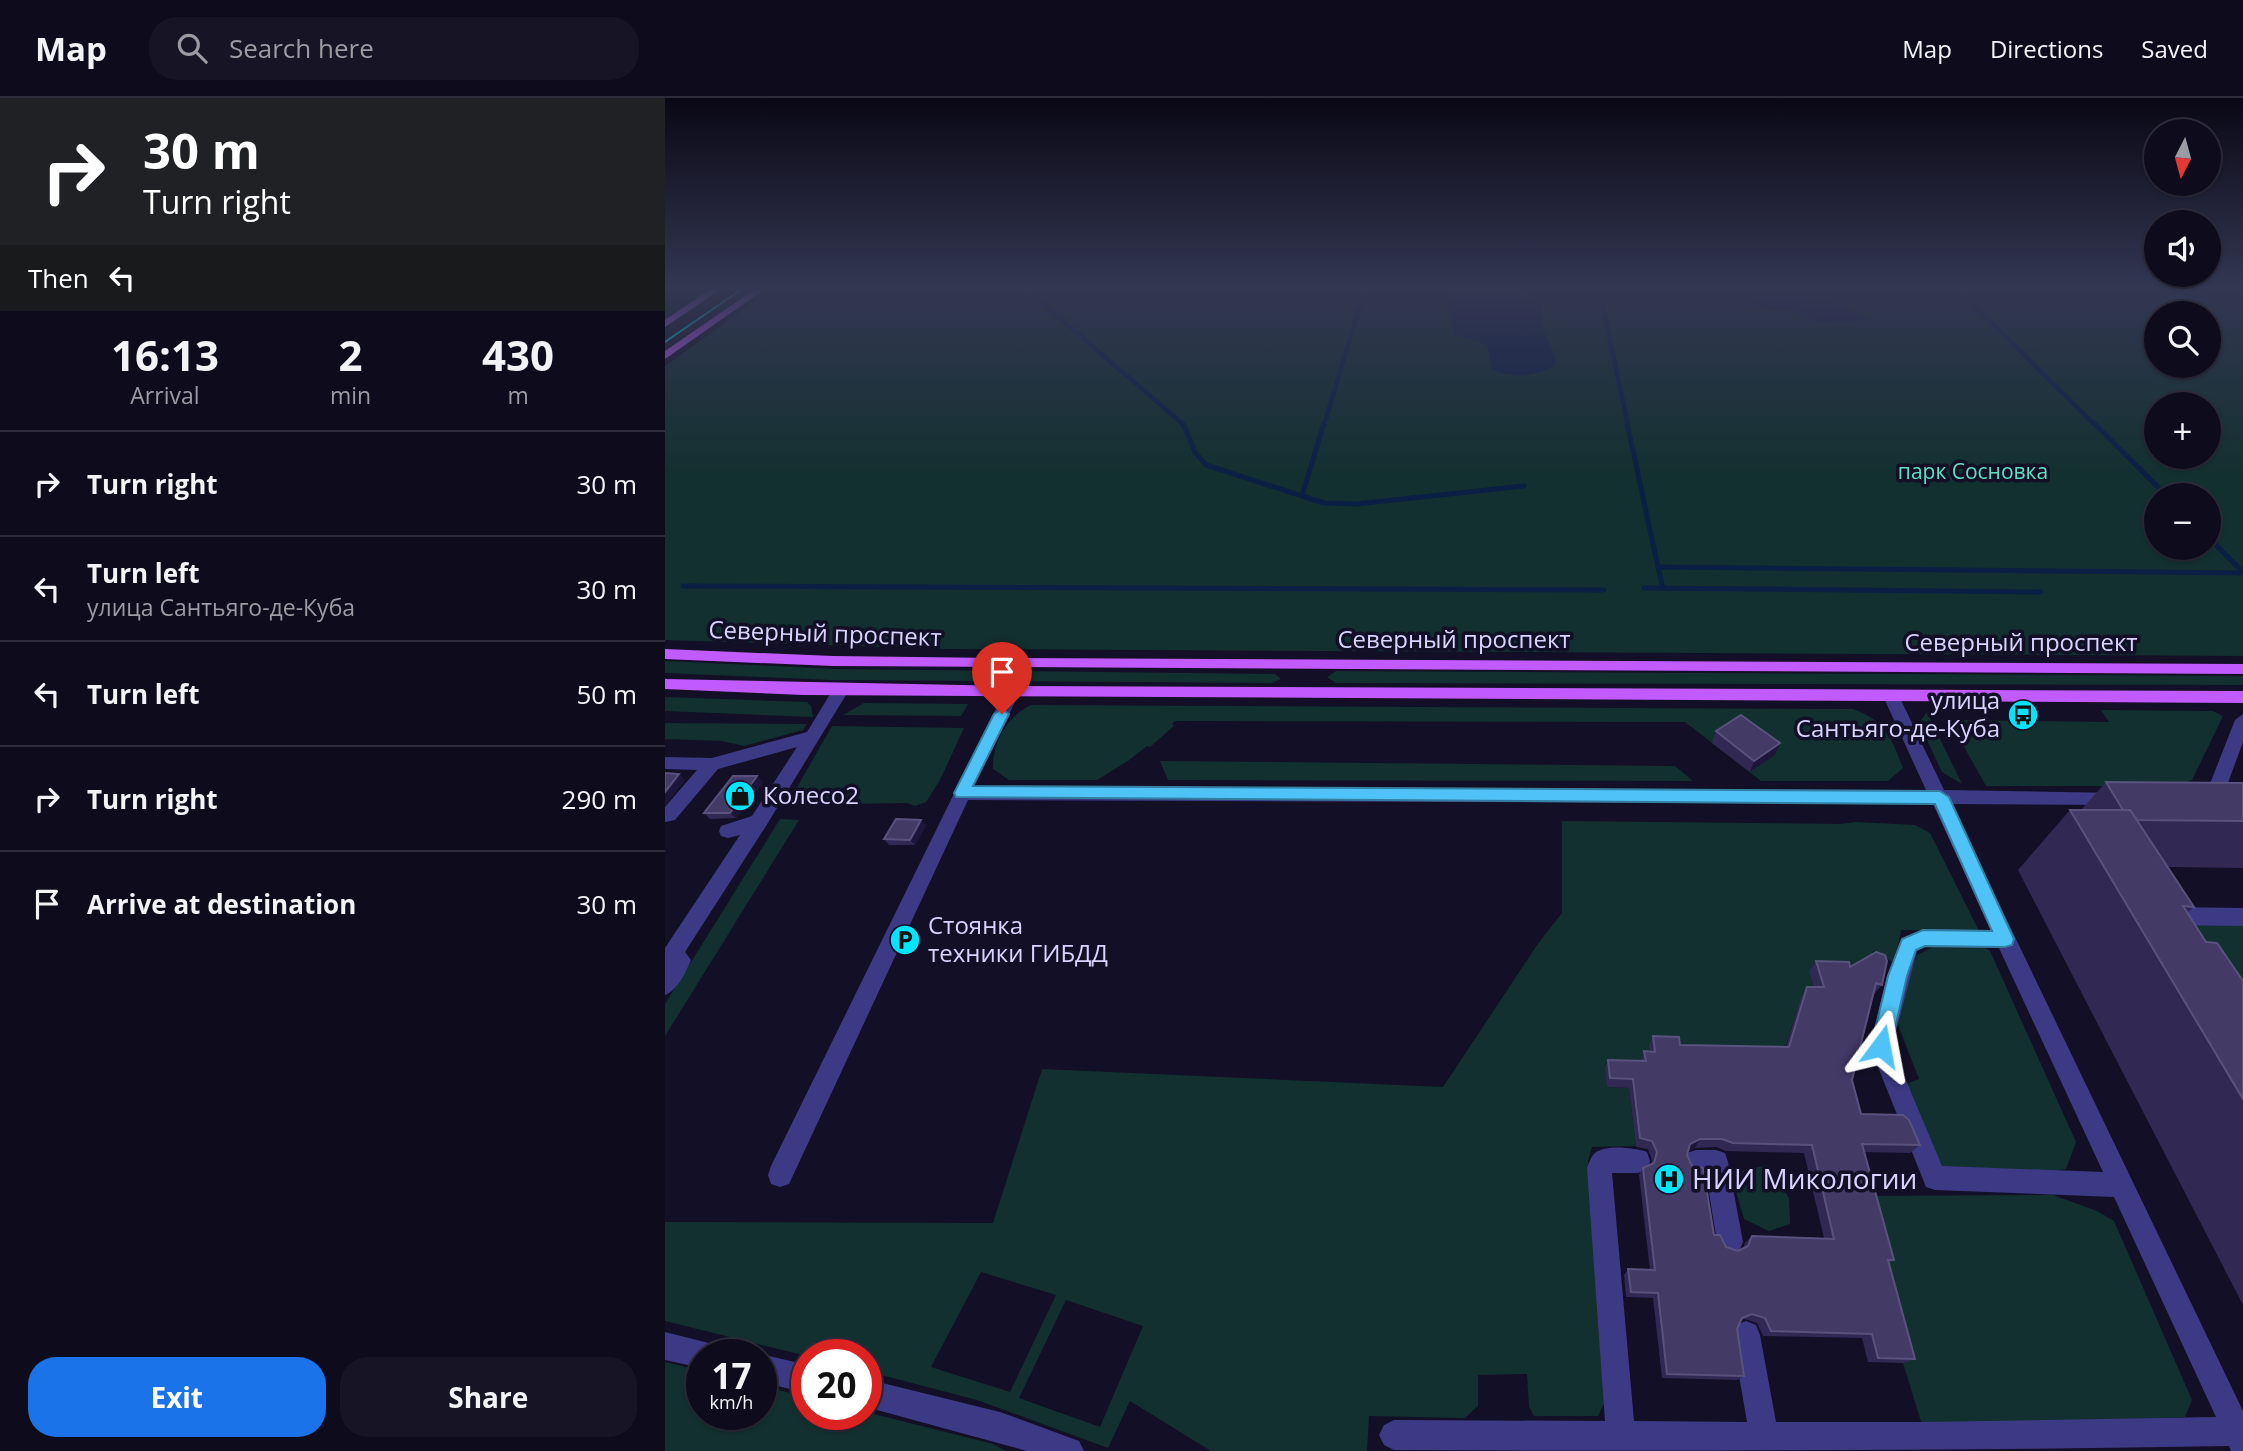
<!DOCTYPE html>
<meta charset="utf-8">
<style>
:root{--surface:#0e0b1c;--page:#171425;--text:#f1f3f6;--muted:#9b9ba3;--line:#2e2b3b;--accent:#1a73e8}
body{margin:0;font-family:"Open Sans",sans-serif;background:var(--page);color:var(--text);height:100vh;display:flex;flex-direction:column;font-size:26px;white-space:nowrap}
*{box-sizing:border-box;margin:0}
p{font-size:23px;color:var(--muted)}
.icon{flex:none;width:38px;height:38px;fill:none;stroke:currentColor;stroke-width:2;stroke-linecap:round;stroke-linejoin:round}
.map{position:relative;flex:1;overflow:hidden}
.panel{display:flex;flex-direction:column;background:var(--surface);width:665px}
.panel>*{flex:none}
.hud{background:#202124;color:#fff;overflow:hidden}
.needle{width:46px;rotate:186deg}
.fabs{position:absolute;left:1479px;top:21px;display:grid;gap:14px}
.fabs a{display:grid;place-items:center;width:77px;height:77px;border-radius:50%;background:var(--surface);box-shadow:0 2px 5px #0004,0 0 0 2px var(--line);font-size:35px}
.speed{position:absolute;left:21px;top:1241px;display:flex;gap:14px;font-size:35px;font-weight:700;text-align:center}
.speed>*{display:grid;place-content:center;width:91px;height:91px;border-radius:50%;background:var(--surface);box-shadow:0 2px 5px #0004,0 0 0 2px var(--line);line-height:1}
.speed small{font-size:18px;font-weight:400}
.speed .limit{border:10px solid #d22;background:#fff;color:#111}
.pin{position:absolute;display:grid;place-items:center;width:60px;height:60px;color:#fff;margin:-72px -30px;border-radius:50% 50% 50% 0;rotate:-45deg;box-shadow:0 0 7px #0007}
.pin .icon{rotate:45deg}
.me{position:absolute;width:77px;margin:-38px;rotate:13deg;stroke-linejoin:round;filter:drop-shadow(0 0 5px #0008)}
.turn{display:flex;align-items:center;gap:24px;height:147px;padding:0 28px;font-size:32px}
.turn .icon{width:91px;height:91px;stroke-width:2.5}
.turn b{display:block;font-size:49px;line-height:60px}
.then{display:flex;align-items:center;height:66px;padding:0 28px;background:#0003;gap:14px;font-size:26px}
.eta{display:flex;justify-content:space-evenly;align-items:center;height:119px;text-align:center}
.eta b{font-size:42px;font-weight:700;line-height:49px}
.primary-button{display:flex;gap:14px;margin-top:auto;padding:14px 28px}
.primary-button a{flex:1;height:80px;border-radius:28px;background:var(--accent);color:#fff;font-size:28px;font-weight:700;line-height:80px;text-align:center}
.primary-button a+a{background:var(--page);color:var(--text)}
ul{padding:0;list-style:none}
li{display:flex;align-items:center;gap:21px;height:105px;padding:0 28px;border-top:2px solid var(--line)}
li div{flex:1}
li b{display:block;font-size:26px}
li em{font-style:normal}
header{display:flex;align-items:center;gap:42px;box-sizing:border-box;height:98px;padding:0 35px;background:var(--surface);border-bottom:2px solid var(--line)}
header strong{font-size:33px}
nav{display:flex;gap:38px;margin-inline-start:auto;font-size:24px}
.search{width:490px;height:63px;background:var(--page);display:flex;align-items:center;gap:18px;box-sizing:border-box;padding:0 24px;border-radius:28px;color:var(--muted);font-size:26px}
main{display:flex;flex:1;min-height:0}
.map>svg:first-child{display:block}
</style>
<header>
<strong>Map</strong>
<div class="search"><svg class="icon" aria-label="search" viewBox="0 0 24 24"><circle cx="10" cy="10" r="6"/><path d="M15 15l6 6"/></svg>Search here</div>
<nav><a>Map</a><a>Directions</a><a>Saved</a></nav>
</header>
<main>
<section class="panel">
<div class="hud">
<div class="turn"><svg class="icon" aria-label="right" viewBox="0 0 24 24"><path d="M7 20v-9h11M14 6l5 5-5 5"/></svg><div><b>30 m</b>Turn right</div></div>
<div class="then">Then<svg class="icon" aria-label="left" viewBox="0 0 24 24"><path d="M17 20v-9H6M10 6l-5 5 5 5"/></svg></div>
</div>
<div class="eta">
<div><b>16:13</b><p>Arrival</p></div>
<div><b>2</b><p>min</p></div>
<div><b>430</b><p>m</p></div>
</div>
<ul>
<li><svg class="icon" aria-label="right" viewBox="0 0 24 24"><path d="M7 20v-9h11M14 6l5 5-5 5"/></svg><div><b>Turn right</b></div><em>30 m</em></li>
<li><svg class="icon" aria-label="left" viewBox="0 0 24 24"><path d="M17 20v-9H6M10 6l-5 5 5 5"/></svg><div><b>Turn left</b><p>улица Сантьяго-де-Куба</p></div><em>30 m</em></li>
<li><svg class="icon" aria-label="left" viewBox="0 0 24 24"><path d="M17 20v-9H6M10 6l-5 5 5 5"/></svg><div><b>Turn left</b></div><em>50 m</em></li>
<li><svg class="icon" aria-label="right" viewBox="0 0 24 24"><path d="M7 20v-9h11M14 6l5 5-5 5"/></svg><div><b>Turn right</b></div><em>290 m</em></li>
<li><svg class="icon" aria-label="arrive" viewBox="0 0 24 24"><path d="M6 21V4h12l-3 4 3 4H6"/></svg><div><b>Arrive at destination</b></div><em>30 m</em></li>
</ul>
<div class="primary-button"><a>Exit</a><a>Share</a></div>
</section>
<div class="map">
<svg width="1578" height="1353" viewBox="0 0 1578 1353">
<rect width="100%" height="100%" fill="#130f26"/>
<!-- green -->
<g fill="#12302f" fill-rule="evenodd">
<path d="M107,191H1578V558L283,551L0,542V268ZM1491,215H1544V268H1491ZM1491,306H1544V359H1491ZM1491,397H1544V450H1491Z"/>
<polygon points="0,563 172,571 610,576 616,581 607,585 165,582 0,575"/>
<polygon points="671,573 1578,578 1578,587 671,585 662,579"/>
<polygon points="0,599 142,604 146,608 148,619 0,613"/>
<polygon points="199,605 303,606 296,618 178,617"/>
<path d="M366,607L1188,611C1221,623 1226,639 1238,670L1223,683H1096L1020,624L510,623L507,626L509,628L485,649L482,648L463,663L432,682H344L328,671C327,645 342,618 366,607Z"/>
<polygon points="1436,612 1548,613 1558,618 1527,682 1510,688 1321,688 1284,622 1444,624"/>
<polygon points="1262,614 1297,686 1277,674 1254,625"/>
<polygon points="0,625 142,626 138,632 79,648 57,643 0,641"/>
<polygon points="167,628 299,630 275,682 261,704 250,708 242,705 122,707"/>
<polygon points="495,663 1010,668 1028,683 503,682"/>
<polygon points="115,721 134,722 0,938 0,906"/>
<path d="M897,723L1176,726L1191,724L1250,727L1265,735L1314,833L1236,832L1230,865L1208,853L1206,862L1198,867L1145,874L1152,900H1136L1115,966L985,948L986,963L977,972L942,989L964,990L971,1048L927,1049L923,1063L943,1297L933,1318H869L864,1309L862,1276L813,1277V1308L800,1320L704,1318L702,1353H546L465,1303L443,1350L312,1302L201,1273V1256L142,1258L0,1223V1124L328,1125L377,971L778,989L872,847L897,815ZM316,1174L391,1197L345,1294L266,1269ZM401,1202L478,1228L435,1329L354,1300Z"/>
<polygon points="1578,824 1578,959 1499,829"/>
<polygon points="1272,847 1319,849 1325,853 1411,1044 1401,1071 1377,1075 1280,1073 1272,1066 1240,986 1254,981 1231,922 1243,879 1252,857"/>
<polygon points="1102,1067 1124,1100 1125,1126 1104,1133 1079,1121 1066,1076"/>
<polygon points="1388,1097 1432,1113 1449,1123 1527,1302 1520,1319 1258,1330 1238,1265 1200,1098"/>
<polygon points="0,1264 37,1273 37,1316 96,1316 96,1288 142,1299 142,1316 201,1314 328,1346 341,1353 0,1353"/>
</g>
<!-- water -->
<g fill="#0a1f44">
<path d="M791,191H849L876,206L877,227L891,262L888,268C872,279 844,281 827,271L823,250L818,245L788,236L787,218L779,196Z"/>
<polygon points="1120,197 1149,198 1203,220 1192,223 1154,224 1128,213 1092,210 1083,202 1089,199"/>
</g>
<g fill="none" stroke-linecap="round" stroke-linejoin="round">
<!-- stream-far1 -->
<g stroke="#0a1f44" stroke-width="4.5">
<polyline points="361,191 519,327"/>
<polyline points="934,191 963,327"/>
<polyline points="1293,191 1430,327"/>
<polyline points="659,327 700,191"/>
</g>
<!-- stream -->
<g stroke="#0a1f44" stroke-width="5">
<polyline points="518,325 530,354 541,367 659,405 691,406 859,388"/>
<polyline points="962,325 993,469"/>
<polyline points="1429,325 1501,397"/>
<polyline points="637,398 659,325"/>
<polyline points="1544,440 1578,474"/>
<polyline points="18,488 939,492"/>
<polyline points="979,490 1376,494"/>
<polyline points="998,490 993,469 1578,475"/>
</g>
<!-- minor -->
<g fill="#3d3a85" fill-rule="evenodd">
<path d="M176,586L184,592L101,728L20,854L26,862C21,874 13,892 0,897V850L75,737L63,740L56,738L54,733L56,728L87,718L132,649L53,671L10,722L0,724V709L32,672L0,671V659L47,660L142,634L170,588Z"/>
<path d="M347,588L355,594L309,688L1261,692L1218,598L1226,592L1234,598L1279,692L1455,695L1458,700L1455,705L1449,707L1286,706L1578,1313V1353H1566L1564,1348C1286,1353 1007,1353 729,1352L719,1347L714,1337L719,1327L729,1322L940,1323L922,1070C924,1065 926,1058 930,1055C941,1046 970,1050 982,1054L985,1063L982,1072L973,1075H947L969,1323L1082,1324L1067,1237L1071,1227L1081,1223L1091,1227L1095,1237L1111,1324H1260L1551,1319L1449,1099L1270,1092L1261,1089L1205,949L1222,878L1237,841L1258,831L1326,832L1268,706L303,702L124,1086L115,1089L106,1086L103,1077L106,1068L339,594ZM1260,849L1334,850L1438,1074L1277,1068L1227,949L1252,853Z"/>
<polygon points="1578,616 1578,644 1557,701 1554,706 1542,706 1539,701 1570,622"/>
<polygon points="1501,809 1578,810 1578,828 1501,827 1494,824 1491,818 1494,812"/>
<polygon points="1031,1052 1051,1052 1060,1055 1063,1064 1078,1144 1074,1153 1065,1157 1056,1153 1052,1144 1041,1076 1022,1073 1019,1064 1022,1055"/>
<polygon points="0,1234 48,1246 52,1256 37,1256 37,1270 0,1262"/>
<polygon points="95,1256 96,1256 142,1267 142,1295 96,1284"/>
<polygon points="201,1281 335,1314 414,1343 419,1353 362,1353 201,1309"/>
</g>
<!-- major -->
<g fill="#c25bff" fill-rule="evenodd">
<polygon points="46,191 56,191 0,229 0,222"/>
<polygon points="90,191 100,191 0,261 0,253"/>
<polygon points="0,551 168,558 333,560 1578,566 1578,576 168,568 0,561"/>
<polygon points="0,581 347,588 1578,593 1578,605 138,597 0,591"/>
</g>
<!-- tram -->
<polyline stroke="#00e5ff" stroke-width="2" points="0,244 77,191"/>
</g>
<!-- wall -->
<g fill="#312854" fill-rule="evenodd">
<polygon points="1051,633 1115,645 1110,657 1085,674 1047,645"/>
<polygon points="98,684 71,720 45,721 39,715"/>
<polygon points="1441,684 1578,685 1578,770 1503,769 1529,809 1522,815 1541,844 1578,883 1578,1205 1577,1205 1353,772 1405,712 1416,712"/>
<polygon points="261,727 250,747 224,747 219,741"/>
<path d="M1151,863L1185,869L1217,887L1208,897L1187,982L1196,1016L1255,1047L1245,1055L1199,1054L1229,1162L1223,1166L1250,1261L1238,1265L1203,1264L1197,1240L1098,1238L1092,1225L1080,1221L1076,1222L1072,1231L1079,1278L1072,1282L997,1280L988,1200L961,1199L959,1177L963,1171L985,1172L974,1077L978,1070L986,1066L987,1062L983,1051L971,1049L964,990L942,989L940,971L943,962L976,963L979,953H985L984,948L988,938L1015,947L1121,949L1136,899L1142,889H1149L1144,873ZM1051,1049L1061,1053L1139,1055L1159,1140L1087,1138L1080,1145L1078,1151L1073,1153L1061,1149L1049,1137L1022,1057L1023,1053L1030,1050Z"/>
</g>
<!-- shaded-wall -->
<g fill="#1d163a">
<polygon points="1115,645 1110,657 1085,674 1089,663"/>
<polygon points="14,676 20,682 0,708 0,694"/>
<polygon points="92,678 98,684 71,720 65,715"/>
<polygon points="256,722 261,727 250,747 245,742"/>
<polygon points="1035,1041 1030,1050 1020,1054 1025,1046"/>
</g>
<!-- building -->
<g fill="#433a66" stroke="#5a527e" stroke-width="2" fill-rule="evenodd">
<polygon points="1076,617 1115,645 1089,663 1051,633"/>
<polygon points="0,675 14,676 0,694"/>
<polygon points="68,678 92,678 65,715 39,715"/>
<polygon points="1441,684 1578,685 1578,723 1472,722 1465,712 1458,712"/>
<polygon points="1405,712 1465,712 1529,809 1518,808 1541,844 1552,845 1578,883 1578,1001"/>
<polygon points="231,721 256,722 245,742 219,741"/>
<path d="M1211,854L1220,857L1222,863L1217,887L1211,885L1187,982L1196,1016L1238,1017L1244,1022L1255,1047L1197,1046L1229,1162H1223L1250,1261L1213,1260L1207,1236L1106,1233L1100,1220L1087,1216L1077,1220L1072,1231L1079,1278L1002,1276L993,1195L966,1194L963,1171L990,1172L978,1070L989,1065L992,1054L987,1043L975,1040L968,981L945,980L943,962L981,963L979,953L990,954L988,938L1014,939L1015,947L1124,949L1142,889H1159L1151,863L1184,864L1185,869ZM1035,1041H1057L1068,1045L1147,1047L1169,1141L1087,1138L1083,1148L1073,1153L1061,1149L1055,1137H1049L1038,1070L1027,1068L1022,1057L1025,1046Z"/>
</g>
<!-- sky -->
<linearGradient id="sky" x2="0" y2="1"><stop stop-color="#0a0815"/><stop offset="0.5" stop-color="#333752"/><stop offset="1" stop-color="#333752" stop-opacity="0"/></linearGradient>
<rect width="1578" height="380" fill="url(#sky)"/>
<!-- route -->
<polygon fill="#4fc3f7" stroke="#337fa1" stroke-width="2" points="337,611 344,616 308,688 1275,693 1284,699 1349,841 1347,847 1340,849 1260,848 1251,852 1242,878 1226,948 1223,955 1216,958 1209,955 1206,948 1223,878 1237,841 1258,832 1327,833 1270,706 291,699 289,695 329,616"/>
<!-- icons -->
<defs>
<g id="bus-disc" transform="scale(1.575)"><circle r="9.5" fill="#00e5ff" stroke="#130f26"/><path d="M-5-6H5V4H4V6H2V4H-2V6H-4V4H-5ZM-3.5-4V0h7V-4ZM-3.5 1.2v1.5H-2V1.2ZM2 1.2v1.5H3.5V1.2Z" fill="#111"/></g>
<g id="shop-disc" transform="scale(1.575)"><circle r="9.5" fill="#00e5ff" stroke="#130f26"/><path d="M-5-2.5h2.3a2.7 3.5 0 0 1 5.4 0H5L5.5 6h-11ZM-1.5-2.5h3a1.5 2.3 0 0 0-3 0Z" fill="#111"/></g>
<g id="parking-disc" transform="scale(1.575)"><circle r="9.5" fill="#00e5ff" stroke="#130f26"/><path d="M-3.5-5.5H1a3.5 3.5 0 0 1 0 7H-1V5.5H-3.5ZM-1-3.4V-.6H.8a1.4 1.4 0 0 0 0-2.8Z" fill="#111"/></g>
<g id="hospital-disc" transform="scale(1.575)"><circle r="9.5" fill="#00e5ff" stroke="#130f26"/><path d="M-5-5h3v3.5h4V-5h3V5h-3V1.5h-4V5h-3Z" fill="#111"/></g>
</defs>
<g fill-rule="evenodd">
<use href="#bus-disc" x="1358" y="617"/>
<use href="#shop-disc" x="75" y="698"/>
<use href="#parking-disc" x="240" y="842"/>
<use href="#hospital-disc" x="1004" y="1081"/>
</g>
<g text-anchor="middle" stroke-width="7" stroke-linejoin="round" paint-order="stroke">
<!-- far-park labels -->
<g font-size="21" fill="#5fe0c0" stroke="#130f26">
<text x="1308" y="381">парк Сосновка</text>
</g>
<!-- street labels -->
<g font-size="24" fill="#d9d4ff" stroke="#130f26">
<text transform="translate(160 536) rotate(2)" y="8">Северный проспект</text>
<text x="789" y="550">Северный проспект</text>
<text x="1356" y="553">Северный проспект</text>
</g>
<!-- poi labels -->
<g font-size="24" fill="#d9d4ff" stroke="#130f26" text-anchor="start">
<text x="1335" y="611" text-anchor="end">улица<tspan x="1335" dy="28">Сантьяго-де-Куба</tspan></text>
<text x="98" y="706">Колесо2</text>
<text x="263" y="836">Стоянка<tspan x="263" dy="28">техники ГИБДД</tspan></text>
</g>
<!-- near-poi labels -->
<g font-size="28" fill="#d9d4ff" stroke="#130f26" text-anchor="start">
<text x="1027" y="1091">НИИ Микологии</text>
</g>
</g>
</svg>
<div class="fabs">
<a><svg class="needle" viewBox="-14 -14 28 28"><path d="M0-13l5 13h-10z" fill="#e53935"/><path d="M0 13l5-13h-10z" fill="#9b9ba3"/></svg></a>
<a><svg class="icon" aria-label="sound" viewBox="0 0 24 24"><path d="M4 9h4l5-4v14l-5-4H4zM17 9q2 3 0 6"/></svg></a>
<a><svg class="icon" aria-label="search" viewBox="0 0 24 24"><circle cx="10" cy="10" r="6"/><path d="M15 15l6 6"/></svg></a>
<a>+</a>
<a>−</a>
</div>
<div class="speed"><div>17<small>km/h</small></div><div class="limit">20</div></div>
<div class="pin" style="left:337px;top:616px;background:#d93025"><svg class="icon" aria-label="arrive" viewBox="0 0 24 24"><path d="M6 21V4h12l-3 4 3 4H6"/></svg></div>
<svg class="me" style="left:1216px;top:948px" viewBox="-20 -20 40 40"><path d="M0-17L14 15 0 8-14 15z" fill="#4fc3f7" stroke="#fff" stroke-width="4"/></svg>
</div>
</main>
